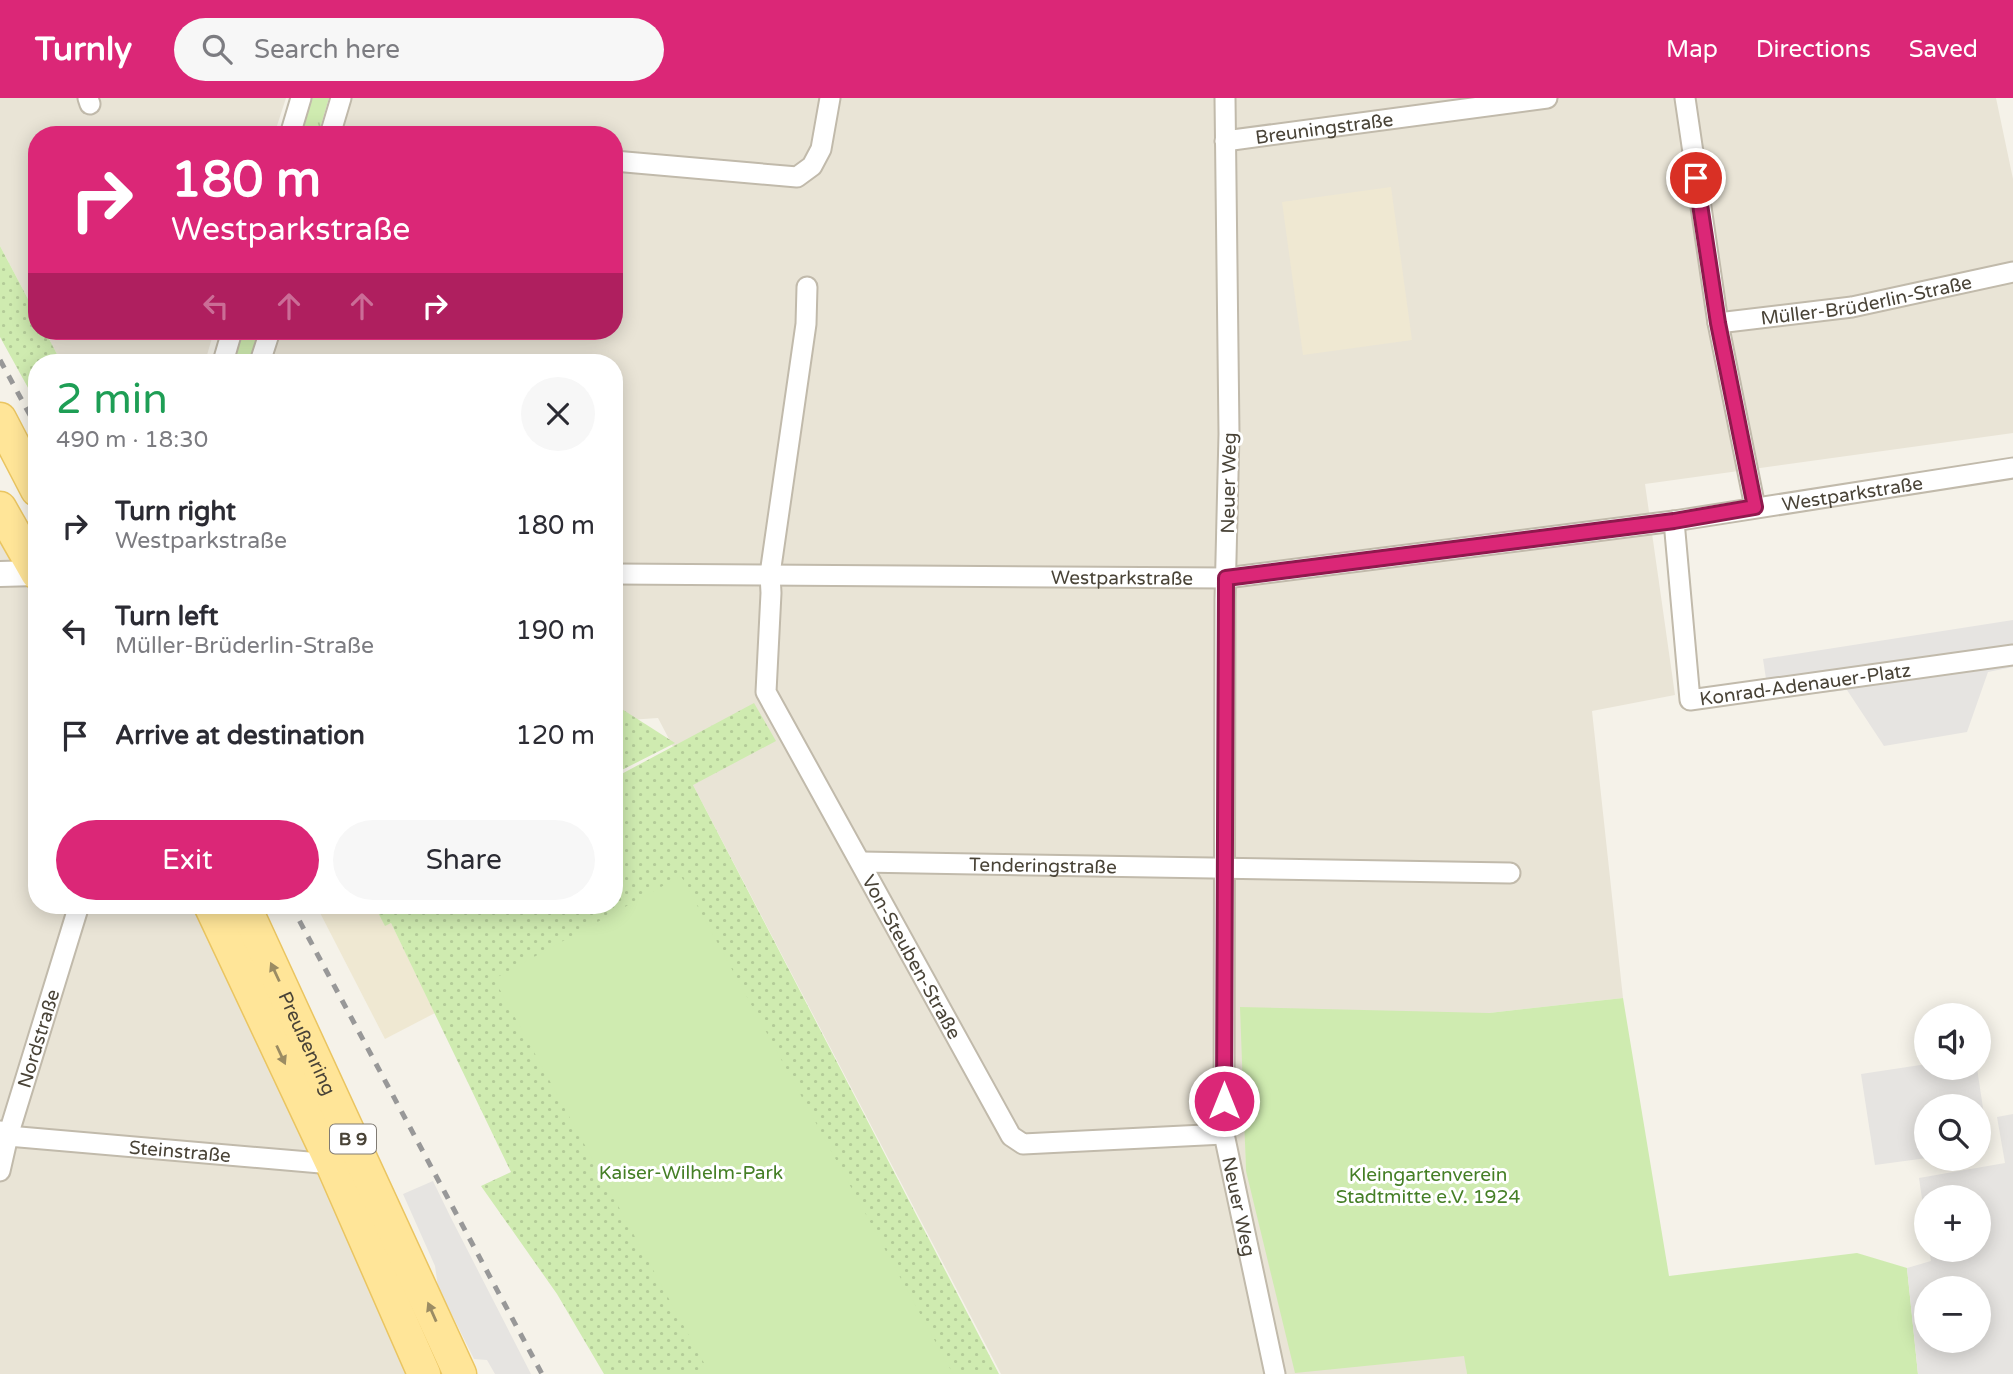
<!DOCTYPE html>
<meta charset="utf-8">
<style>
:root{--surface:#fff;--page:#f7f7f7;--text:#2b2b33;--muted:#7c7c81;--accent:#db2777}
body{margin:0;font-family:"Varela Round",sans-serif;background:var(--page);color:var(--text);height:100vh;display:flex;flex-direction:column;font-size:26px;white-space:nowrap}
*{box-sizing:border-box;margin:0}
p{font-size:23px;color:var(--muted)}
.icon{flex:none;width:38px;height:38px;fill:none;stroke:currentColor;stroke-width:2;stroke-linecap:round;stroke-linejoin:round}
.map{position:relative;flex:1;overflow:hidden}
.side{position:absolute;left:28px;top:256px;width:595px;height:560px;display:flex;flex-direction:column;background:var(--surface);border-radius:28px;box-shadow:0 4px 18px #0003}
.side>*{flex:none}
.guide{position:absolute;left:28px;top:28px;width:595px;height:214px;border-radius:28px;box-shadow:0 4px 18px #0003;background:#db2777;color:#fff;overflow:hidden}
.controls{position:absolute;left:1914px;top:905px;display:grid;gap:14px}
.controls a{display:grid;place-items:center;width:77px;height:77px;border-radius:50%;background:var(--surface);box-shadow:0 4px 18px #0003;font-size:35px}
.pin{position:absolute;display:grid;place-items:center;width:60px;height:60px;color:#fff;margin:-30px;border:4px solid #fff;border-radius:50%;box-shadow:0 2px 7px #0007}
.me{position:absolute;width:77px;margin:-38px;rotate:0deg;stroke-linejoin:round;filter:drop-shadow(0 0 5px #0008)}
.turn{display:flex;align-items:center;gap:24px;height:147px;padding:0 28px;font-size:32px}
.turn .icon{width:91px;height:91px;stroke-width:2.5}
.turn b{display:block;font-size:49px;line-height:60px}
.lanes{display:flex;align-items:center;height:66px;padding:0 28px;background:#0003;justify-content:center;gap:35px;direction:ltr}
.lanes .off{opacity:.35}
.round{display:grid;place-items:center;flex:none;width:74px;height:74px;border-radius:37px;background:var(--page)}
.overview{display:flex;align-items:center;justify-content:space-between;height:119px;padding:0 28px}
h1{font-size:42px;font-weight:600;line-height:52px;color:#1e9e55}
.button{display:flex;gap:14px;margin-top:auto;padding:14px 28px}
.button a{flex:1;height:80px;border-radius:42px;background:var(--accent);color:#fff;font-size:28px;font-weight:600;line-height:80px;text-align:center}
.button a+a{background:var(--page);color:var(--text)}
ul{padding:0;list-style:none}
li{display:flex;align-items:center;gap:21px;height:105px;padding:0 28px}
li div{flex:1}
li b{display:block;font-size:26px}
li em{font-style:normal}
header{display:flex;align-items:center;gap:42px;box-sizing:border-box;height:98px;padding:0 35px;background:var(--accent);color:#fff}
header strong{font-size:33px}
nav{display:flex;gap:38px;margin-inline-start:auto;font-size:24px}
.search{width:490px;height:63px;background:var(--page);display:flex;align-items:center;gap:18px;box-sizing:border-box;padding:0 24px;border-radius:38px;color:var(--muted);font-size:26px}
.map>svg:first-child{display:block}
</style>
<header>
<strong>Turnly</strong>
<div class="search"><svg class="icon" aria-label="search" viewBox="0 0 24 24"><circle cx="10" cy="10" r="6"/><path d="M15 15l6 6"/></svg>Search here</div>
<nav><a>Map</a><a>Directions</a><a>Saved</a></nav>
</header>
<div class="map">
<svg width="2013" height="1276" viewBox="0 0 2013 1276">
<defs>
<pattern id="grass-tufts" width="24" height="20" patternUnits="userSpaceOnUse" patternTransform="scale(1.75)"><rect width="24" height="20" fill="#cfebb0"/><path d="M3 7l-1-3M5 7V3M7 7l1-3M15 17l-1-3M17 17v-4M19 17l1-3" fill="none" stroke="#b3cb98"/></pattern>
<pattern id="park-dots" width="8" height="8" patternUnits="userSpaceOnUse" patternTransform="scale(1.75)"><rect width="8" height="8" fill="#cfebb0"/><path d="M2 2h.1M6 6h.1" fill="none" stroke="#b3cb98" stroke-width="1.8" stroke-linecap="round"/></pattern>
</defs>
<rect width="100%" height="100%" fill="#f5f2e9"/>
<!-- residential -->
<g fill="#e9e4d6">
<polygon points="0,0 286,0 274,37 37,37 37,218 0,148"/>
<polygon points="349,0 1996,0 2013,81 2013,335 1645,386 1675,597 1592,613 1623,900 1489,915 1245,1026 1246,1073 1465,1258 1467,1276 1001,1276 658,620 614,623 614,264 269,264 279,233 614,233 614,37 338,37"/>
<polygon points="45,233 214,233 205,264 61,264"/>
<polygon points="0,413 37,482 37,807 201,807 424,1276 0,1276"/>
</g>
<!-- education -->
<g fill="#efe8d2">
<polygon points="1391,89 1412,242 1303,257 1282,104"/>
<polygon points="316,807 374,807 385,827 391,825 435,915 385,941"/>
</g>
<!-- grass -->
<g fill="url(#grass-tufts)">
<polygon points="308,0 329,0 318,37 297,37"/>
<polygon points="238,233 259,233 250,264 228,264"/>
</g>
<!-- park -->
<g fill="url(#park-dots)">
<polygon points="0,148 37,218 37,233 45,233 61,264 37,264 37,306 0,239"/>
<polygon points="754,605 776,643 693,687 999,1276 604,1276 557,1196 481,1088 511,1074 391,825 385,828 374,807 614,807 614,680"/>
<polygon points="614,606 675,645 614,676"/>
</g>
<!-- garden -->
<g fill="#cfebb0">
<polygon points="681,778 953,1276 710,1276 494,881"/>
<polygon points="1623,900 1669,1178 1857,1155 1907,1170 1918,1276 1467,1276 1464,1258 1295,1275 1246,1073 1240,909 1489,915"/>
</g>
<!-- parking -->
<g fill="#e6e4e1" fill-rule="evenodd">
<polygon points="2013,522 2013,569 1988,574 1967,634 1884,648 1847,592 1769,601 1763,561"/>
<polygon points="1927,966 1927,970 1977,970 1989,1050 1979,1052 1979,1008 1927,1008 1927,1060 1875,1067 1861,976"/>
<path d="M2013,1016V1276H1918L1907,1170L1931,1163L1929,1152H1979V1099H1927V1135L1919,1080L2005,1065L1997,1019ZM1979,1190V1242H1927V1190Z"/>
<polygon points="433,1083 450,1118 531,1276 495,1276 487,1262 474,1261 438,1189 435,1168 403,1096"/>
</g>
<g fill="none" stroke-linecap="round" stroke-linejoin="round">
<!-- minor casing -->
<g stroke="#c1baab" stroke-width="23">
<g id="minor">
<polyline points="88,0 90,6"/>
<path id="s1" d="M1225,0L1229,336L1225,502L1224,1036L1275,1276"/>
<polyline points="1685,0 1718,225 1755,409"/>
<polyline points="290,37 301,0"/>
<polyline points="330,37 341,0"/>
<path id="s2" d="M1225,43L1547,0"/>
<polyline points="614,63 797,79 812,68 821,51 830,0"/>
<path id="s3" d="M807,189L806,226L770,476L771,495L766,594L1011,1038L1023,1046L1224,1036"/>
<path id="s4" d="M1718,225L1852,209L2013,174"/>
<polyline points="223,264 232,233"/>
<polyline points="260,264 270,233"/>
<path id="s5" d="M1674,423L1690,602L2013,557"/>
<path id="s6" d="M614,476L1226,480L1674,423L2013,370"/>
<path id="s7" d="M861,764L1510,775"/>
<path id="s8" d="M0,1033L8,1038L332,1066L340,1064"/>
<path id="s9" d="M0,1073L8,1038L79,807"/>
</g>
</g>
<!-- tertiary casing -->
<g stroke="#c1baab" stroke-width="28">
<polyline id="tertiary" points="0,476 37,475"/>
</g>
<!-- primary casing -->
<g stroke="#eac561" stroke-width="35">
<g id="primary">
<polyline points="0,321 37,392"/>
<polyline points="0,410 37,475"/>
<polyline points="210,807 332,1066 424,1276"/>
<path id="s10" d="M244,807L460,1276"/>
</g>
</g>
<!-- minor -->
<use href="#minor" stroke="#fff" stroke-width="19"/>
<!-- tertiary -->
<use href="#tertiary" stroke="#fff" stroke-width="24"/>
<!-- primary -->
<use href="#primary" stroke="#ffe598" stroke-width="32"/>
<!-- rail -->
<g stroke="#989898" stroke-width="5" stroke-dasharray="9 9" stroke-linecap="butt">
<polyline points="0,262 37,330"/>
<polyline points="291,807 542,1276"/>
</g>
</g>
<!-- one-way arrows -->
<defs><path id="oneway-solid" d="M-6-.8H1V-3.2L6.5 0L1 3.2V.8H-6Z" transform="scale(1.75)"/></defs>
<g fill="#9b8c63">
<use href="#oneway-solid" transform="translate(275 874) rotate(-115)"/>
<use href="#oneway-solid" transform="translate(281 957) rotate(65)"/>
<use href="#oneway-solid" transform="translate(432 1214) rotate(-114)"/>
</g>
<g fill="none" stroke-linecap="round" stroke-linejoin="round">
<!-- route casing -->
<g stroke="#8e194d" stroke-width="18">
<polyline id="route" points="1224,1003 1226,480 1674,423 1755,409 1718,225 1696,80"/>
</g>
<!-- route -->
<use href="#route" stroke="#db2777" stroke-width="12"/>
</g>
<g text-anchor="middle" stroke-width="6" stroke-linejoin="round" paint-order="stroke">
<!-- shield labels -->
<rect fill="#fff" stroke="#807b73" stroke-width="2" x="330" y="1026.5" width="46" height="29" rx="5"/>
<g font-size="18" font-weight="bold" fill="#494337">
<text x="353" y="1047">B 9</text>
</g>
<!-- street labels -->
<g font-size="19" fill="#494337" stroke="#fff">
<text dy="7" stroke="none"><textPath href="#s2" startOffset="100">Breuningstraße</textPath></text>
<text dy="7" stroke="none"><textPath href="#s4" startOffset="150">Müller-Brüderlin-Straße</textPath></text>
<text transform="translate(1228 385) rotate(-89)" y="7">Neuer Weg</text>
<text dy="7" stroke="none"><textPath href="#s6" startOffset="1244">Westparkstraße</textPath></text>
<text dy="7" stroke="none"><textPath href="#s6" startOffset="508">Westparkstraße</textPath></text>
<text dy="7" stroke="none"><textPath href="#s5" startOffset="296">Konrad-Adenauer-Platz</textPath></text>
<text dy="7" stroke="none"><textPath href="#s7" startOffset="182">Tenderingstraße</textPath></text>
<text dy="7" stroke="none"><textPath href="#s3" startOffset="710">Von-Steuben-Straße</textPath></text>
<text dy="7" stroke="none"><textPath href="#s9" startOffset="138">Nordstraße</textPath></text>
<text dy="7" stroke="none"><textPath href="#s10" startOffset="152">Preußenring</textPath></text>
<text dy="7" stroke="none"><textPath href="#s8" startOffset="182">Steinstraße</textPath></text>
<text dy="7" stroke="none"><textPath href="#s1" startOffset="1110">Neuer Weg</textPath></text>
</g>
<!-- park labels -->
<g font-size="19" fill="#457f26" stroke="#fff">
<text x="691" y="1081">Kaiser-Wilhelm-Park</text>
<text x="1428" y="1083">Kleingartenverein<tspan x="1428" dy="22">Stadtmitte e.V. 1924</tspan></text>
</g>
</g>
</svg>
<div class="controls">
<a><svg class="icon" aria-label="sound" viewBox="0 0 24 24"><path d="M4 9h4l5-4v14l-5-4H4zM17 9q2 3 0 6"/></svg></a>
<a><svg class="icon" aria-label="search" viewBox="0 0 24 24"><circle cx="10" cy="10" r="6"/><path d="M15 15l6 6"/></svg></a>
<a>+</a>
<a>−</a>
</div>
<div class="pin" style="left:1696px;top:80px;background:#d93025"><svg class="icon" aria-label="arrive" viewBox="0 0 24 24"><path d="M6 21V4h12l-3 4 3 4H6"/></svg></div>
<svg class="me" style="left:1224px;top:1003px" viewBox="-20 -20 40 40"><circle r="17" fill="#db2777" stroke="#fff" stroke-width="3"/><path d="M0-11L8 9 0 5-8 9z" fill="#fff"/></svg>
<div class="guide">
<div class="turn"><svg class="icon" aria-label="right" viewBox="0 0 24 24"><path d="M7 20v-9h11M14 6l5 5-5 5"/></svg><div><b>180 m</b>Westparkstraße</div></div>
<div class="lanes"><svg class="icon off" aria-label="left" viewBox="0 0 24 24"><path d="M17 20v-9H6M10 6l-5 5 5 5"/></svg><svg class="icon off" aria-label="ahead" viewBox="0 0 24 24"><path d="M12 20V5M6 11l6-6 6 6"/></svg><svg class="icon off" aria-label="ahead" viewBox="0 0 24 24"><path d="M12 20V5M6 11l6-6 6 6"/></svg><svg class="icon" aria-label="right" viewBox="0 0 24 24"><path d="M7 20v-9h11M14 6l5 5-5 5"/></svg></div>
</div>
<section class="side">
<div class="overview"><div><h1>2 min</h1><p>490 m · 18:30</p></div><a class="round"><svg class="icon" aria-label="close" viewBox="0 0 24 24"><path d="M6 6l12 12M18 6L6 18"/></svg></a></div>
<ul>
<li><svg class="icon" aria-label="right" viewBox="0 0 24 24"><path d="M7 20v-9h11M14 6l5 5-5 5"/></svg><div><b>Turn right</b><p>Westparkstraße</p></div><em>180 m</em></li>
<li><svg class="icon" aria-label="left" viewBox="0 0 24 24"><path d="M17 20v-9H6M10 6l-5 5 5 5"/></svg><div><b>Turn left</b><p>Müller-Brüderlin-Straße</p></div><em>190 m</em></li>
<li><svg class="icon" aria-label="arrive" viewBox="0 0 24 24"><path d="M6 21V4h12l-3 4 3 4H6"/></svg><div><b>Arrive at destination</b></div><em>120 m</em></li>
</ul>
<div class="button"><a>Exit</a><a>Share</a></div>
</section>
</div>
